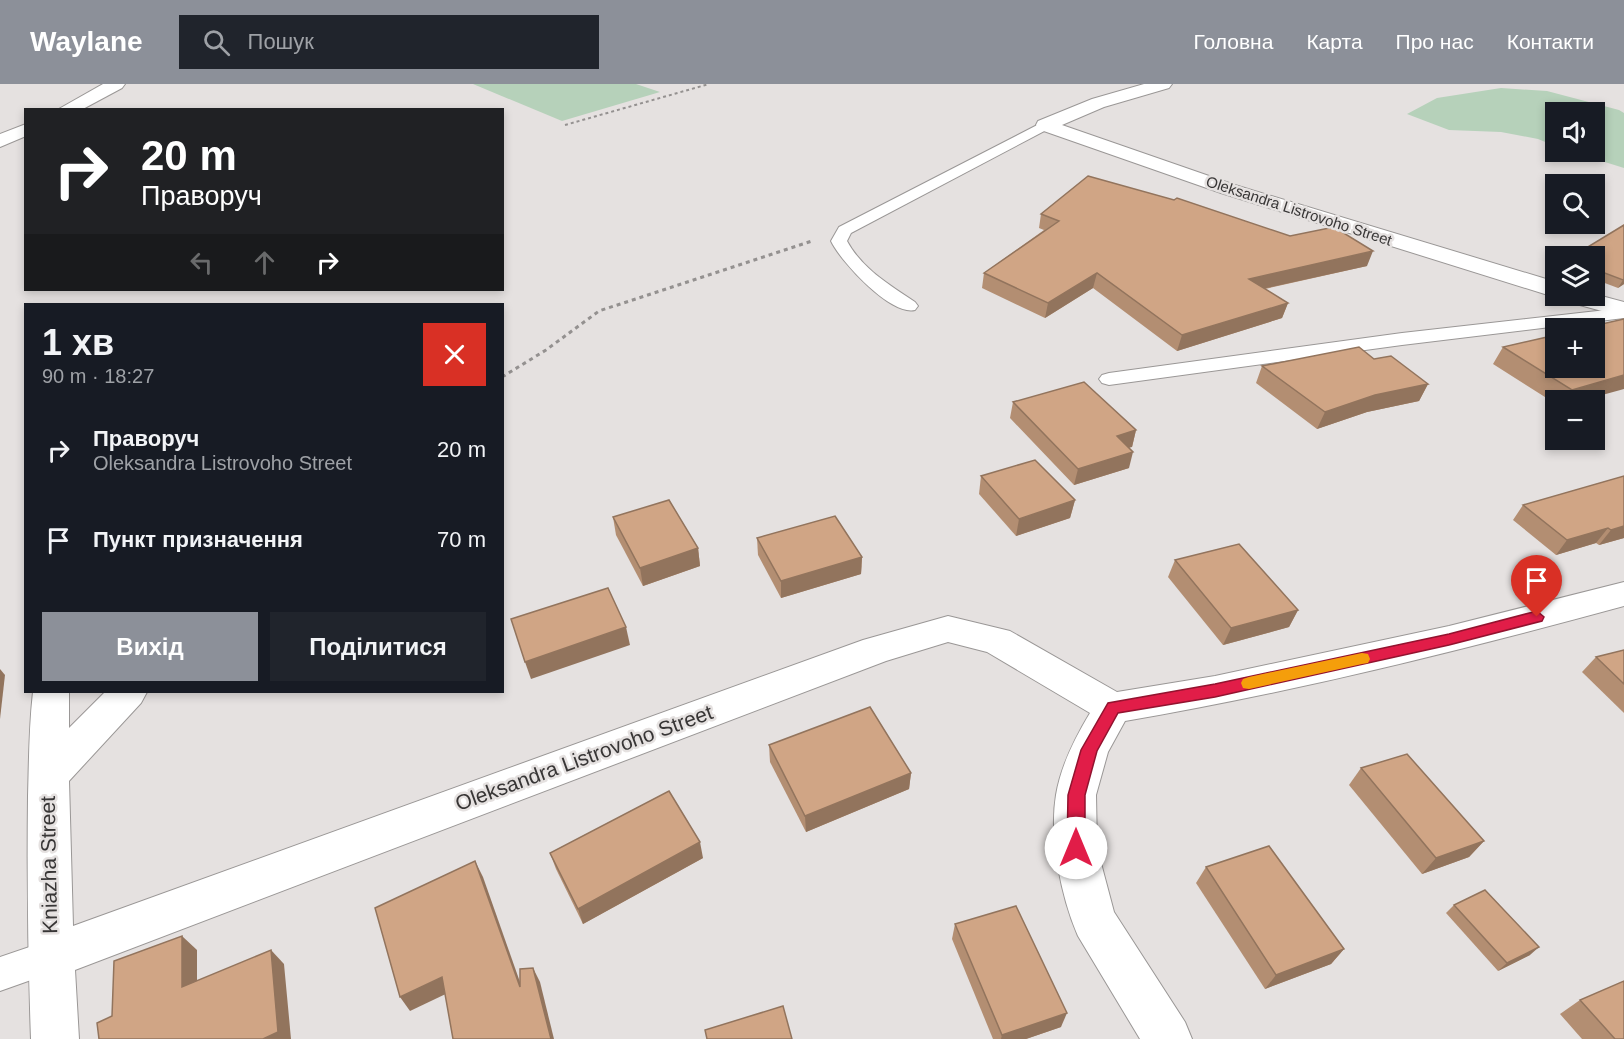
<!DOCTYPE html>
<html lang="uk">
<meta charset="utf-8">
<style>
:root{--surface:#171b24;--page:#20242c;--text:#f1f3f6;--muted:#9ea1a6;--accent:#8c9099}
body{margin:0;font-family:Helvetica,sans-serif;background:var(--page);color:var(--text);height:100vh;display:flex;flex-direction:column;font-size:22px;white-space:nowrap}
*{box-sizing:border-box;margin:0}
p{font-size:20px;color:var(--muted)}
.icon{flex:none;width:33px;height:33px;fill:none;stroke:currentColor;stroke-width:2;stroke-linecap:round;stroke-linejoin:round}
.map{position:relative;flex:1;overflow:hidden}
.details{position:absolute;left:24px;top:219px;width:480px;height:390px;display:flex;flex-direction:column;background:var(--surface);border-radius:0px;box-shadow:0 3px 9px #0003}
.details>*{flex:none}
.banner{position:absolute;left:24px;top:24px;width:480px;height:183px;border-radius:0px;box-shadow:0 3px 9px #0003;background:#202124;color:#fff;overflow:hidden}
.tools{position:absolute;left:1545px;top:18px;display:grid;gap:12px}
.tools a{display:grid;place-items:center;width:60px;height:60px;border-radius:0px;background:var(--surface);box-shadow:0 3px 9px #0003;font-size:30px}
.pin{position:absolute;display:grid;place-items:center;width:51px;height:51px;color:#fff;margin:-62px -26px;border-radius:50% 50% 50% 0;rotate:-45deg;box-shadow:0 0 6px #0007}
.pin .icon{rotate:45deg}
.me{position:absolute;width:66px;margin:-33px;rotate:0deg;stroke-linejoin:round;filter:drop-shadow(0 0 4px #0008)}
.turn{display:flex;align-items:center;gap:21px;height:126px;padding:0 18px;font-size:27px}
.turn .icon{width:78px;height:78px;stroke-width:2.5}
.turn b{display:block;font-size:42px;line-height:51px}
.lanes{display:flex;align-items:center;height:57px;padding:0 18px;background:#0003;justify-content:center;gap:30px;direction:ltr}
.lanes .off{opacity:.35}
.round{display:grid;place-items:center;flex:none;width:63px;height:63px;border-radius:0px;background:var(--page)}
.head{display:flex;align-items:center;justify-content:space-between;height:102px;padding:0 18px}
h1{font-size:36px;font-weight:700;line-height:45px}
.button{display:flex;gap:12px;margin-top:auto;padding:12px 18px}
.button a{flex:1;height:69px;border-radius:0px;background:var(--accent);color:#fff;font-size:24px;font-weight:700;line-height:69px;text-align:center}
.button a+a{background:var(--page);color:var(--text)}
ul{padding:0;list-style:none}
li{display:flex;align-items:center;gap:18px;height:90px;padding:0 18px}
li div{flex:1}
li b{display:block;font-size:22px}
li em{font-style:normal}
header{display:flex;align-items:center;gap:36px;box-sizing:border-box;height:84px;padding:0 30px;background:var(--accent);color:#fff}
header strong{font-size:28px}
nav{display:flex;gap:33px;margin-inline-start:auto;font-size:21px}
.search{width:420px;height:54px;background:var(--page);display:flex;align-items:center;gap:15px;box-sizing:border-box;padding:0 21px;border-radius:0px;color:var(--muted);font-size:22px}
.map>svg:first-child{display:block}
</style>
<header>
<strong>Waylane</strong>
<div class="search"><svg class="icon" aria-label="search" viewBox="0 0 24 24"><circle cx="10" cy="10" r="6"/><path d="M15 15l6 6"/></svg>Пошук</div>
<nav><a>Головна</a><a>Карта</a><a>Про нас</a><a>Контакти</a></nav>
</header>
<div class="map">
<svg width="1624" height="955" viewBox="0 0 1624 955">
<rect width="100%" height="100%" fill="#e5e1e0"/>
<!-- green -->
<g fill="#b6d1ba">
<polygon points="473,0 636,0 660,8 562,37"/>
<polygon points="1501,4 1547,7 1619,26 1624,29 1624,84 1573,68 1594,68 1594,28 1556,28 1555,62 1538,55 1501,48 1449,46 1407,30 1437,14"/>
</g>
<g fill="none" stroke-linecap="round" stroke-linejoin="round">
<!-- service casing -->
<g stroke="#9a9796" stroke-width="2">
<g id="service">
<path d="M1045,37L1052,41L1050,44L851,149L847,157C862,185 890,201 915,218L918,222L915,226C891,232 841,178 831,157L839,143Z"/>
<polygon points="1624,224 1624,234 1402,261 1109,301 1102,299 1099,295 1102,291 1109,289 1402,249"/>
<polygon points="50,856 62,861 67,873 62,885 0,907 0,873"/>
</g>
</g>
<!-- minor casing -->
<g stroke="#9a9796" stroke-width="2">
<g id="minor">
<polygon points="103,0 125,0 122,4 81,26 57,26"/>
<polygon points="1144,0 1172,0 1169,4 1104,23 1062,41 1235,101 1556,198 1556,212 1594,210 1624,218 1624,233 1565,217 1562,212 1548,211 1221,109 1038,45 1036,41 1038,37 1092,15"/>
<polygon points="26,40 26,52 0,63 0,50"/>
<path d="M1624,498V522C1459,567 1294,608 1125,637L1108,668L1096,711L1097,764L1114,828L1185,938L1192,955H1140L1078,852C1061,813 1049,753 1056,711C1061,681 1075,654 1090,629L987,568L948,558L886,577L75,886L79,955H31C28,874 27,794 28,712C29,678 29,642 33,608H69V644L105,608H147L141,619L69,697L73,842L863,556L948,532L1010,547L1117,608L1215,592L1449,542Z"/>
</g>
</g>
<!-- path-far1 -->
<polyline stroke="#949190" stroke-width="2" stroke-dasharray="3 3" stroke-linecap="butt" points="565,41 709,0"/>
<!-- path -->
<polyline stroke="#949190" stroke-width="3" stroke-dasharray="4 4" stroke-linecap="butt" points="502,293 546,266 599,227 812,157"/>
<!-- service -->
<use href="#service" fill="#fff" fill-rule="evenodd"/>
<!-- minor -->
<use href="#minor" fill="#fff" fill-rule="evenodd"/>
</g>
<!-- wall -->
<g fill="#b38e72">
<polygon points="1041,130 1367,182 1265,205 1288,219 1282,234 1177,267 1093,204 1045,234 982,204 984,189 1044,146 1039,144"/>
<polygon points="1624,141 1624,200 1618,204 1594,195 1594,172"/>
<polygon points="1556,251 1584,316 1556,316 1556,320 1493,280 1503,263"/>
<polygon points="1374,275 1428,300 1419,317 1367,328 1317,345 1256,299 1262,282"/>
<polygon points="1013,318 1136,346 1132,363 1129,363 1129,384 1074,401 1010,334"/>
<polygon points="981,392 1075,416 1070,434 1016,452 979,410"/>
<polygon points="1624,392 1624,454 1599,461 1596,459 1556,471 1513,436 1523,421"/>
<polygon points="613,433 698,464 700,482 643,502 616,451"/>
<polygon points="757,454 862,473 861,490 781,514 758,471"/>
<polygon points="1175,476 1298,526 1289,543 1223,561 1168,493"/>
<polygon points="1624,566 1624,629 1582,588 1596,573"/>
<polygon points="769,661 911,689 909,705 806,748 770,678"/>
<polygon points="1361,684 1484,757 1469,773 1422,790 1349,701"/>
<polygon points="550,769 703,774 583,840 556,785"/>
<polygon points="1206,783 1344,865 1331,880 1265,905 1196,799"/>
<polygon points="1454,821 1530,871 1498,887 1446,829"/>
<polygon points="955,840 1061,943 1026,955 993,955 952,855"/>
<polygon points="1580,916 1624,955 1582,955 1560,930"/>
</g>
<!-- shaded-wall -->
<g fill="#92745d">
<polygon points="1373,167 1367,182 1244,209 1249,195"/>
<polygon points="1097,189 1093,204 1045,234 1048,219"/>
<polygon points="1624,195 1624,200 1618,204 1623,196"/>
<polygon points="1288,219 1282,234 1177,267 1182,251"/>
<polygon points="1624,291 1624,305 1584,316 1565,316 1572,306"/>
<polygon points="1428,300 1419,317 1367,328 1317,345 1325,328 1375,311"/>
<polygon points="1136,346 1132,363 1112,369 1117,352"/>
<polygon points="1133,368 1129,384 1074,401 1078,385"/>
<polygon points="1075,416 1070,434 1016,452 1019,435"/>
<polygon points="1624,442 1624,454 1599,461 1611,446"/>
<polygon points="1608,444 1596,459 1556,471 1567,456"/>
<polygon points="698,464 700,482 643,502 640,484"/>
<polygon points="862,473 861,490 781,514 781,497"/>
<polygon points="1298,526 1289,543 1223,561 1231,544"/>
<polygon points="626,543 630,561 531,595 525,578"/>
<polygon points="0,585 5,591 0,635"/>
<polygon points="911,689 909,705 806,748 805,732"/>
<polygon points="1484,757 1469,773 1422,790 1436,774"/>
<polygon points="700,758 703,774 583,840 578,825"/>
<polygon points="475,777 483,793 527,918 520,903"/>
<polygon points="182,852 197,866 197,916 182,903"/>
<polygon points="1539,863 1530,871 1498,887 1507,879"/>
<polygon points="1344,865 1331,880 1265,905 1276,891"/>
<polygon points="271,866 284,880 291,955 263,955"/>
<polygon points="533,884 540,898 554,955 551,955"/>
<polygon points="442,893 452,907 410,927 400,913"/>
<polygon points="1067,929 1061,943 1026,955 1001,955 1002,951"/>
</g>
<!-- building -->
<g fill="#d0a585" stroke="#92745d" stroke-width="1.5">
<polygon points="1088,92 1174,116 1177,114 1290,152 1334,143 1373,167 1249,195 1288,219 1182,251 1097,189 1048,219 984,189 1059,137 1041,130"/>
<polygon points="1624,141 1624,195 1623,196 1594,185 1594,172 1573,172"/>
<polygon points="1624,235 1624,291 1572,306 1503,263 1556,251 1556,284 1594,284 1594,244 1584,244"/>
<polygon points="1359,263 1374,275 1391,272 1428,300 1375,311 1325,328 1262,282"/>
<polygon points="1084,298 1136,346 1117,352 1133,368 1078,385 1013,318"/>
<polygon points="1035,376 1075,416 1019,435 981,392"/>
<polygon points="1624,392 1624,442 1611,446 1608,444 1567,456 1523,421"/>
<polygon points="669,416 698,464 640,484 613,433"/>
<polygon points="835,432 862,473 781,497 757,454"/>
<polygon points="1239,460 1298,526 1231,544 1175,476"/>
<polygon points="608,504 626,543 525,578 511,535"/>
<polygon points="1624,566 1624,600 1596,573"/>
<polygon points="870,623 911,689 805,732 769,661"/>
<polygon points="1407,670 1484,757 1436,774 1361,684"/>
<polygon points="669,707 700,758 578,825 550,769"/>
<polygon points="1269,762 1344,865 1276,891 1206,783"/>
<polygon points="475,777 520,903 520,885 533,884 551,955 453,955 442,893 400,913 375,824"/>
<polygon points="1485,806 1539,863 1507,879 1454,821"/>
<polygon points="1016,822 1067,929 1002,951 955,840"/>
<polygon points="182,852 182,903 271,866 278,948 263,955 99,955 97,939 112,932 114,877"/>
<polygon points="1624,897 1624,955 1615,955 1580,916"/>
<polygon points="783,922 792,955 707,955 705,946"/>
</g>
<!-- route -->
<polygon fill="#e11d48" stroke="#92132f" stroke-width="1.5" points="1537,527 1544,533 1542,537 1449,561 1215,613 1118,629 1097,667 1085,711 1085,764 1082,770 1076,772 1070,770 1067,764 1068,711 1081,666 1108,619 1215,600 1449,550"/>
<!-- slow -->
<polygon fill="#f59e0b" points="1362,569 1368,570 1370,575 1368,579 1362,580 1249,605 1243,604 1241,599 1243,595 1249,593"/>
<g text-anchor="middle" stroke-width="5" stroke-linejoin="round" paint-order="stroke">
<!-- far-street labels -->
<g font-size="15" fill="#383636" stroke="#e5e1e0">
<text transform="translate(1299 127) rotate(18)" y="5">Oleksandra Listrovoho Street</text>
</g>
<!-- near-street labels -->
<g font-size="21" fill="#383636" stroke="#e5e1e0">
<text transform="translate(584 674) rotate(-20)" y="7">Oleksandra Listrovoho Street</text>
<text transform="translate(49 781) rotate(-91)" y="7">Kniazha Street</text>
</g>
</g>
</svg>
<div class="tools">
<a><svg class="icon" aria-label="sound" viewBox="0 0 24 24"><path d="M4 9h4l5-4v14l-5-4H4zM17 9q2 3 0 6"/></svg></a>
<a><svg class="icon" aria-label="search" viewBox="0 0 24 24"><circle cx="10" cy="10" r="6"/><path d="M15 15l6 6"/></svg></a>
<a><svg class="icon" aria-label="layers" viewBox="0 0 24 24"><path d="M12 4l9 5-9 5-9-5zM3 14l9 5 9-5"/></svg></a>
<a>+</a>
<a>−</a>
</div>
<div class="pin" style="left:1537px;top:533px;background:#d93025"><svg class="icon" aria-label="arrive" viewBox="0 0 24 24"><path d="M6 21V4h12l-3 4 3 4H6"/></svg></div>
<svg class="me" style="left:1076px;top:764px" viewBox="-20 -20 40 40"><circle r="19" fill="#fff"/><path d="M0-13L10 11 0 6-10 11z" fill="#e11d48"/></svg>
<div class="banner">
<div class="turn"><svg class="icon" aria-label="right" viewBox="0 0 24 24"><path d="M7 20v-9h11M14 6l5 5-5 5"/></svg><div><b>20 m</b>Праворуч</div></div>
<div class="lanes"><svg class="icon off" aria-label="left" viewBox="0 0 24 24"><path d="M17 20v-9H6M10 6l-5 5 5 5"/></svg><svg class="icon off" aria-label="ahead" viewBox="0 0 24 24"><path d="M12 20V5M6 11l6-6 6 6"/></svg><svg class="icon" aria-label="right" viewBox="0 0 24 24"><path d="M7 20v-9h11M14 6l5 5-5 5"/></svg></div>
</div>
<section class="details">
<div class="head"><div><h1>1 хв</h1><p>90 m · 18:27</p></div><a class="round" style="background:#d93025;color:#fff"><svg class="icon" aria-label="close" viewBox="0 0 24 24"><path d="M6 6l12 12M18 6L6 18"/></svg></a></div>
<ul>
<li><svg class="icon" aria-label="right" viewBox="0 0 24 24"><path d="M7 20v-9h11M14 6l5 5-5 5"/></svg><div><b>Праворуч</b><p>Oleksandra Listrovoho Street</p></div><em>20 m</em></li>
<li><svg class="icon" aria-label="arrive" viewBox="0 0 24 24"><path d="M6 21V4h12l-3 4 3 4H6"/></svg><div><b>Пункт призначення</b></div><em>70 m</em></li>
</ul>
<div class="button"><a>Вихід</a><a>Поділитися</a></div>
</section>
</div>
